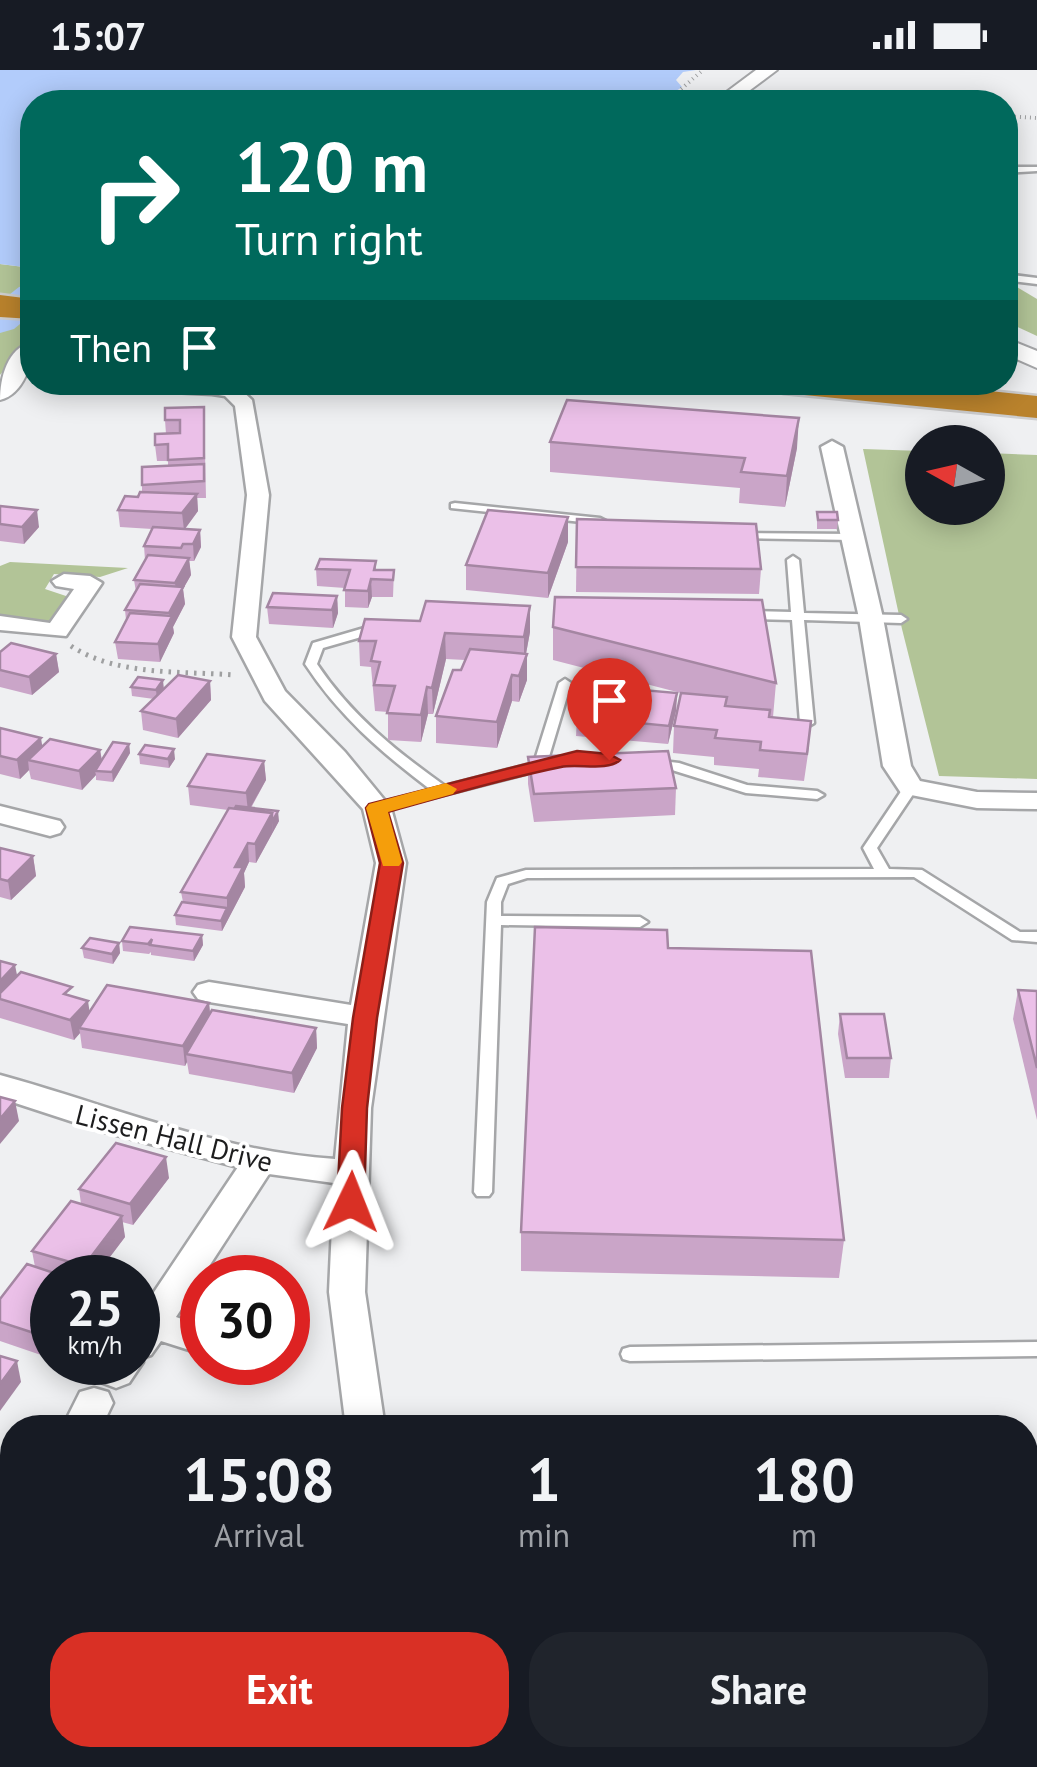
<!DOCTYPE html>
<style>
:root{--surface:#171b24;--page:#20242c;--text:#f1f3f6;--muted:#9ea1a6;--accent:#d93025}
body{margin:0;font-family:"PT Sans",sans-serif;background:var(--page);color:var(--text);height:100vh;display:flex;flex-direction:column;font-size:38px;white-space:nowrap}
*{box-sizing:border-box;margin:0}
p{font-size:32px;color:var(--muted)}
.icon{flex:none;width:55px;height:55px;fill:none;stroke:currentColor;stroke-width:2;stroke-linecap:round;stroke-linejoin:round}
.map{position:relative;flex:1;overflow:hidden}
.side{position:absolute;left:0px;top:1345px;width:1038px;height:352px;display:flex;flex-direction:column;background:var(--surface);border-radius:40px 40px 0 0;box-shadow:0 5px 25px #0003}
.side>*{flex:none}
.banner{position:absolute;left:20px;top:20px;width:998px;height:305px;border-radius:40px;box-shadow:0 5px 25px #0003;background:#00695c;color:#fff;overflow:hidden}
.needle{width:65px;rotate:278deg}
.tools{position:absolute;left:905px;top:355px;display:grid;gap:20px}
.tools a{display:grid;place-items:center;width:100px;height:100px;border-radius:50%;background:var(--surface);box-shadow:0 5px 25px #0003;font-size:50px}
.speed{position:absolute;left:30px;top:1185px;display:flex;gap:20px;font-size:50px;font-weight:700;text-align:center}
.speed>*{display:grid;place-content:center;width:130px;height:130px;border-radius:50%;background:var(--surface);box-shadow:0 5px 25px #0003;line-height:1}
.speed small{font-size:25px;font-weight:400}
.speed .limit{border:15px solid #d22;background:#fff;color:#111}
.pin{position:absolute;display:grid;place-items:center;width:85px;height:85px;color:#fff;margin:-102px -42px;border-radius:50% 50% 50% 0;rotate:-45deg;box-shadow:0 0 10px #0007}
.pin .icon{rotate:45deg}
.me{position:absolute;width:110px;margin:-55px;rotate:2deg;stroke-linejoin:round;filter:drop-shadow(0 0 8px #0008)}
.turn{display:flex;align-items:center;gap:35px;height:210px;padding:0 50px;font-size:45px}
.turn .icon{width:130px;height:130px;stroke-width:2.5}
.turn b{display:block;font-size:70px;line-height:85px}
.then{display:flex;align-items:center;height:95px;padding:0 50px;background:#0003;gap:20px;font-size:38px}
.eta{display:flex;justify-content:space-evenly;align-items:center;height:170px;text-align:center}
.eta b{font-size:60px;font-weight:700;line-height:70px}
.cta{display:flex;gap:20px;margin-top:auto;padding:20px 50px}
.cta a{flex:1;height:115px;border-radius:40px;background:var(--accent);color:#fff;font-size:40px;font-weight:700;line-height:115px;text-align:center}
.cta a+a{background:var(--page);color:var(--text)}
.status{display:flex;justify-content:space-between;align-items:center;height:70px;padding:0 50px;background:var(--surface);direction:ltr}
.status svg{height:28px;fill:currentColor}
.map>svg:first-child{display:block}
</style>
<div class="status"><b>15:07</b><svg viewBox="0 0 49 12"><path d="M0 12V9h3v3zM5 12V6h3v6zM10 12V3h3v9zM15 12V0h3v12zM26 1h20v11H26zM47 4h2v5h-2z"/></svg></div>
<div class="map">
<svg width="1037" height="1697" viewBox="0 0 1037 1697">
<rect width="100%" height="100%" fill="#eff0f2"/>
<!-- green -->
<g fill="#b2c497">
<polygon points="0,194 32,198 32,264 0,305"/>
<polygon points="1005,210 1037,229 1037,266 1005,251"/>
<polygon points="863,379 922,381 922,438 988,438 988,383 1037,385 1037,709 939,706 902,559"/>
<polygon points="10,492 128,498 100,507 54,504 45,519 69,527 51,552 0,548 0,496"/>
</g>
<!-- water -->
<polygon fill="#b2ccfb" points="0,0 696,0 683,2 676,10 682,17 660,32 32,32 32,198 0,194"/>
<g fill="none" stroke-linecap="round" stroke-linejoin="round">
<!-- river -->
<polygon fill="#b2ccfb" fill-rule="evenodd" points="32,214 32,244 14,259 0,263 0,232 19,217"/>
<!-- service casing -->
<g stroke="#a5a6a8" stroke-width="5">
<g id="service">
<polygon points="1005,97 1037,97 1037,101 1005,103"/>
<polygon points="1005,204 1037,208 1037,214 1005,210"/>
<polygon points="455,433 600,448 606,451 600,454 451,438 451,434"/>
<polygon points="737,463 853,464 859,467 853,470 733,468 733,464"/>
<polygon points="793,486 799,490 804,543 901,545 907,549 901,553 804,550 814,653 807,657 800,653 792,550 745,549 739,545 745,541 791,542 787,490"/>
<path d="M378,554L382,555V561L323,578L317,594C351,645 396,681 445,716L534,693L559,613L565,609L571,613L548,690L554,694L552,697L377,742L372,741L370,738L372,735L431,720C382,683 339,646 305,594L313,573Z"/>
<polygon points="654,690 679,693 747,715 817,721 824,725 817,729 746,723 672,700 649,697 647,694 649,691"/>
<polygon points="911,713 918,717 877,778 889,799 922,800 1020,862 1037,862 1037,872 1012,870 914,807 527,808 508,814 501,832 501,846 640,847 648,852 640,857 501,855 492,1122 489,1126 477,1126 474,1122 487,832 497,808 526,800 874,799 863,778 906,714"/>
<polygon points="1037,1272 1037,1286 630,1291 623,1289 621,1284 623,1279 630,1277"/>
</g>
</g>
<!-- minor casing -->
<g stroke="#a5a6a8" stroke-width="5">
<g id="minor">
<path d="M82,312H216L238,317L252,330L269,425L256,567L285,621L345,682L391,738L406,793L371,1038L365,1222L385,1358H346L329,1222L334,1113L269,1104L176,1247L202,1256V1284L161,1271L151,1285L141,1288L143,1292L129,1313L116,1318L103,1313L97,1303L103,1293L138,1292V1246L238,1097L98,1060L0,1028V1005C110,1035 219,1082 335,1089L348,954L209,932L198,929L193,922L198,915L209,912L351,935L376,793L363,739L265,631L232,567L247,425L235,336L225,326L212,324L92,318Z"/>
<polygon points="832,371 843,377 883,548 911,696 920,711 977,722 1037,723 1037,739 977,738 901,723 883,696 859,548 821,377"/>
<polygon points="64,504 90,506 102,513 66,566 0,560 0,546 50,553 74,519 56,516 52,511"/>
<polygon points="0,736 60,751 64,757 60,763 50,766 0,753"/>
<polygon points="94,1318 108,1322 113,1333 101,1358 62,1358 80,1322"/>
<polygon points="12,1471 12,1525 0,1530 0,1475"/>
<polygon points="0,1619 12,1623 12,1662 0,1657"/>
<polygon points="468,1685 516,1685 522,1697 473,1697"/>
</g>
</g>
<!-- tertiary casing -->
<g stroke="#a5a6a8" stroke-width="4">
<g id="tertiary">
<polygon points="756,0 777,0 734,32 713,32"/>
<polygon points="1005,268 1037,281 1037,298 1005,284"/>
<path d="M32,272C33,293 24,324 0,330C0,308 7,278 32,272Z"/>
</g>
</g>
<!-- motorway casing -->
<g stroke="#cdcdce" stroke-width="5">
<g id="motorway">
<polygon points="0,225 32,229 32,249 0,247"/>
<polygon points="766,312 904,312 1037,326 1037,348 784,323 771,320"/>
</g>
</g>
<!-- path-far1 -->
<g stroke="#9fa0a1" stroke-width="4" stroke-dasharray="1 4" stroke-linecap="butt">
<polyline points="769,27 838,32"/>
<polyline points="666,32 703,0"/>
<polyline points="1005,46 1037,48"/>
</g>
<!-- path -->
<path stroke="#9fa0a1" stroke-width="5" stroke-dasharray="2.5 6" stroke-linecap="butt" d="M71,576C116,606 182,601 234,605"/>
<!-- service -->
<use href="#service" fill="#fff" fill-rule="evenodd"/>
<!-- minor -->
<use href="#minor" fill="#fff" fill-rule="evenodd"/>
<!-- tertiary -->
<use href="#tertiary" fill="#fff" fill-rule="evenodd"/>
<!-- motorway -->
<use href="#motorway" fill="#b9822c" fill-rule="evenodd"/>
</g>
<!-- wall -->
<g fill="#caa5c8">
<polygon points="204,337 206,428 197,428 198,441 185,459 200,460 201,477 194,491 189,491 191,505 183,519 185,534 173,557 174,563 160,592 118,589 115,572 126,550 125,540 136,522 134,510 145,490 144,476 152,459 120,457 118,440 142,422 142,415 168,396 168,391 157,391 155,375 166,364 165,350"/>
<polygon points="550,372 797,378 785,437 739,433 740,418 550,402"/>
<polygon points="0,436 39,457 24,474 0,471"/>
<polygon points="817,442 838,450 837,459 817,459"/>
<polygon points="577,449 761,499 759,524 576,522"/>
<polygon points="568,472 548,528 466,520 466,495"/>
<polygon points="376,491 376,500 394,500 393,527 372,527 368,538 345,537 345,518 317,516 316,499"/>
<polygon points="337,526 338,543 333,558 269,554 267,537"/>
<polygon points="530,536 530,562 526,584 527,610 519,632 512,631 497,678 436,673 436,646 461,600 465,590 446,589 433,644 428,644 421,672 388,670 388,642 375,641 371,597 360,596 359,571 420,551"/>
<polygon points="553,557 776,613 773,647 809,677 804,711 758,707 759,699 714,695 714,687 673,683 674,656 681,623 553,590"/>
<polygon points="5,578 56,584 59,602 32,625 0,617 0,600"/>
<polygon points="210,611 211,630 178,668 143,660 141,641 154,629 132,626 131,617 164,619"/>
<polygon points="677,623 676,641 668,674 576,666 577,647"/>
<polygon points="0,658 42,676 100,680 102,690 129,674 130,683 113,712 96,710 96,705 82,720 31,709 29,700 20,709 0,704"/>
<polygon points="139,684 175,689 169,698 140,694"/>
<polygon points="528,687 676,718 675,745 534,752 528,714"/>
<polygon points="264,691 266,710 251,738 279,751 256,793 249,792 244,803 245,817 222,861 176,855 175,845 183,832 181,822 228,740 190,735 188,716"/>
<polygon points="0,778 33,786 36,806 11,830 0,827"/>
<polygon points="202,865 203,875 194,891 151,885 151,882 149,884 123,881 122,871"/>
<polygon points="119,873 120,883 113,894 84,888 82,878"/>
<polygon points="668,878 844,1170 839,1208 521,1201 521,1162"/>
<polygon points="0,891 17,906 73,927 90,942 209,933 210,943 316,958 317,978 294,1023 189,1004 187,992 185,996 82,978 80,963 74,970 0,948"/>
<polygon points="1018,920 1037,921 1037,1050 1013,949"/>
<polygon points="840,944 891,988 889,1008 845,1008 838,964"/>
<polygon points="169,1108 133,1155 122,1152 125,1167 94,1208 52,1208 52,1269 41,1285 0,1271 0,1229 35,1197 32,1181 81,1134 79,1119"/>
<polygon points="1025,1386 1037,1414 1037,1661 1025,1661"/>
</g>
<!-- shaded-wall -->
<g fill="#a486a2">
<polygon points="799,348 797,378 785,437 787,406"/>
<polygon points="197,424 198,441 184,460 182,443"/>
<polygon points="37,440 39,457 24,474 22,457"/>
<polygon points="568,447 568,472 548,528 548,503"/>
<polygon points="200,460 201,477 194,491 193,474"/>
<polygon points="189,488 191,505 183,519 185,534 173,557 174,563 160,592 158,574 170,550 169,543 177,529 175,513"/>
<polygon points="371,509 372,527 368,538 368,521"/>
<polygon points="337,526 338,543 333,558 332,540"/>
<polygon points="530,536 530,562 525,589 527,584 527,610 519,632 519,606 524,591 524,567"/>
<polygon points="445,563 446,589 433,644 432,618"/>
<polygon points="56,584 59,602 32,625 29,607"/>
<polygon points="512,605 512,631 497,678 497,652"/>
<polygon points="163,610 164,620 157,629 156,620"/>
<polygon points="210,611 211,630 178,668 176,649"/>
<polygon points="427,617 428,644 421,672 421,645"/>
<polygon points="677,623 676,641 668,674 669,656"/>
<polygon points="41,668 44,687 28,690 29,700 20,709 17,690"/>
<polygon points="129,674 130,683 113,712 112,702"/>
<polygon points="174,679 175,689 169,698 168,689"/>
<polygon points="100,680 103,698 95,701 96,705 82,720 79,701"/>
<polygon points="264,691 266,710 248,742 246,723"/>
<polygon points="278,741 279,751 273,762 272,752"/>
<polygon points="272,743 273,762 256,793 255,774"/>
<polygon points="248,773 249,792 244,803 245,817 222,861 221,851 227,838 227,828 235,797"/>
<polygon points="33,786 36,806 11,830 8,811"/>
<polygon points="202,865 203,875 194,891 193,881"/>
<polygon points="119,873 120,883 113,894 112,884"/>
<polygon points="15,895 19,915 0,929 0,911"/>
<polygon points="88,931 91,951 79,958 80,963 74,970 70,950"/>
<polygon points="209,933 211,953 186,984 187,992 185,996 183,976"/>
<polygon points="316,958 317,978 294,1023 292,1003"/>
<polygon points="15,1031 19,1051 0,1074 0,1049"/>
<polygon points="166,1087 169,1108 133,1155 130,1134"/>
<polygon points="122,1146 125,1167 94,1208 86,1208 84,1196"/>
<polygon points="52,1244 52,1269 41,1285 37,1264"/>
<polygon points="17,1291 21,1312 0,1341 0,1314"/>
<polygon points="404,1685 417,1685 417,1687 411,1697 396,1697"/>
</g>
<!-- building -->
<g fill="#ebc0e8" stroke="#a486a2" stroke-width="2.5">
<polygon points="567,330 799,348 787,406 741,402 745,388 550,372"/>
<polygon points="204,337 204,388 168,390 168,374 155,375 155,364 180,363 180,350 165,350 165,338"/>
<polygon points="204,394 204,411 142,415 142,397"/>
<polygon points="140,422 197,424 182,443 118,440 125,426 138,427"/>
<polygon points="0,436 37,440 22,457 0,454"/>
<polygon points="488,440 568,447 548,503 466,495"/>
<polygon points="817,442 837,442 838,450 818,450"/>
<polygon points="577,449 756,454 761,499 576,497"/>
<polygon points="153,457 200,460 193,474 183,474 181,478 144,476"/>
<polygon points="148,485 189,488 175,513 134,510"/>
<polygon points="320,489 376,491 374,500 394,500 393,510 371,509 368,521 344,520 350,500 316,499"/>
<polygon points="140,514 183,517 169,543 125,540"/>
<polygon points="273,523 337,526 332,540 267,537"/>
<polygon points="555,527 762,530 776,613 553,557"/>
<polygon points="426,531 530,536 524,567 445,563 432,618 427,617 421,645 387,643 395,616 374,615 380,592 371,591 376,571 359,571 365,549 420,551"/>
<polygon points="130,543 172,546 158,574 115,572"/>
<polygon points="11,573 56,584 29,607 0,600 0,582"/>
<polygon points="470,579 527,584 519,606 512,605 497,652 436,646 453,600 461,600"/>
<polygon points="178,605 210,611 176,649 141,641"/>
<polygon points="138,607 163,610 156,620 131,617"/>
<polygon points="586,615 677,623 669,656 577,647"/>
<polygon points="681,623 727,627 725,636 770,640 769,647 811,651 807,684 760,680 761,672 715,668 717,660 674,656"/>
<polygon points="0,658 41,668 17,690 0,686"/>
<polygon points="50,669 100,680 79,701 28,690"/>
<polygon points="113,672 129,674 112,702 95,701"/>
<polygon points="145,675 174,679 168,689 139,684"/>
<polygon points="668,681 676,718 534,724 528,687"/>
<polygon points="207,684 264,691 246,723 188,716"/>
<polygon points="236,736 278,741 272,752 272,743 235,738"/>
<polygon points="229,738 272,743 255,774 248,773 235,797 243,797 227,828 181,822"/>
<polygon points="0,778 33,786 8,811 0,809"/>
<polygon points="182,832 227,838 221,851 175,845"/>
<polygon points="130,857 202,865 193,881 150,875 152,869 148,874 122,871"/>
<polygon points="535,857 667,860 668,878 811,881 844,1170 521,1162"/>
<polygon points="90,868 119,873 112,884 82,878"/>
<polygon points="0,891 15,895 0,911"/>
<polygon points="21,902 72,917 64,924 88,931 70,950 0,929 0,923"/>
<polygon points="107,915 209,933 183,976 79,958"/>
<polygon points="1018,920 1037,921 1037,998"/>
<polygon points="212,940 316,958 292,1003 186,984"/>
<polygon points="840,944 884,944 891,988 847,988"/>
<polygon points="0,1027 15,1031 0,1049"/>
<polygon points="116,1073 166,1087 130,1134 79,1119"/>
<polygon points="71,1131 122,1146 84,1196 32,1181"/>
<polygon points="27,1194 69,1208 52,1208 52,1244 37,1264 0,1252 0,1229"/>
<polygon points="0,1286 17,1291 0,1314"/>
<polygon points="1025,1386 1027,1386 1037,1414 1037,1622 1025,1623"/>
<polygon points="11,1665 12,1665 12,1685 84,1685 102,1690 98,1697 0,1697 0,1685"/>
<polygon points="316,1685 404,1685 396,1697 308,1697"/>
</g>
<!-- route -->
<path fill="#d93025" stroke="#8d1f18" stroke-width="2.5" d="M577,681L609,684L620,690C607,702 578,693 561,697C502,709 445,726 388,742L403,793L377,948L367,1038L364,1132L360,1139H341L337,1132L342,1038L353,948L380,793L366,738L369,734Z"/>
<!-- slow -->
<polygon fill="#f59e0b" points="446,713 457,719 453,724 388,742 402,792 399,796 383,796 366,738 369,734"/>
<g text-anchor="middle" stroke-width="8" stroke-linejoin="round" paint-order="stroke">
<!-- street labels -->
<g font-size="28" fill="#1d1d1e" stroke="#fff">
<text transform="translate(174 1068) rotate(14)" y="10">Lissen Hall Drive</text>
</g>
</g>
</svg>
<div class="tools">
<a><svg class="needle" viewBox="-14 -14 28 28"><path d="M0-13l5 13h-10z" fill="#e53935"/><path d="M0 13l5-13h-10z" fill="#9ea1a6"/></svg></a>
</div>
<div class="speed"><div>25<small>km/h</small></div><div class="limit">30</div></div>
<div class="pin" style="left:609px;top:690px;background:#d93025"><svg class="icon" aria-label="arrive" viewBox="0 0 24 24"><path d="M6 21V4h12l-3 4 3 4H6"/></svg></div>
<svg class="me" style="left:351px;top:1132px" viewBox="-20 -20 40 40"><path d="M0-17L14 15 0 8-14 15z" fill="#d93025" stroke="#fff" stroke-width="4"/></svg>
<div class="banner">
<div class="turn"><svg class="icon" aria-label="right" viewBox="0 0 24 24"><path d="M7 20v-9h11M14 6l5 5-5 5"/></svg><div><b>120 m</b>Turn right</div></div>
<div class="then">Then<svg class="icon" aria-label="arrive" viewBox="0 0 24 24"><path d="M6 21V4h12l-3 4 3 4H6"/></svg></div>
</div>
<section class="side">
<div class="eta">
<div><b>15:08</b><p>Arrival</p></div>
<div><b>1</b><p>min</p></div>
<div><b>180</b><p>m</p></div>
</div>
<div class="cta"><a>Exit</a><a>Share</a></div>
</section>
</div>
